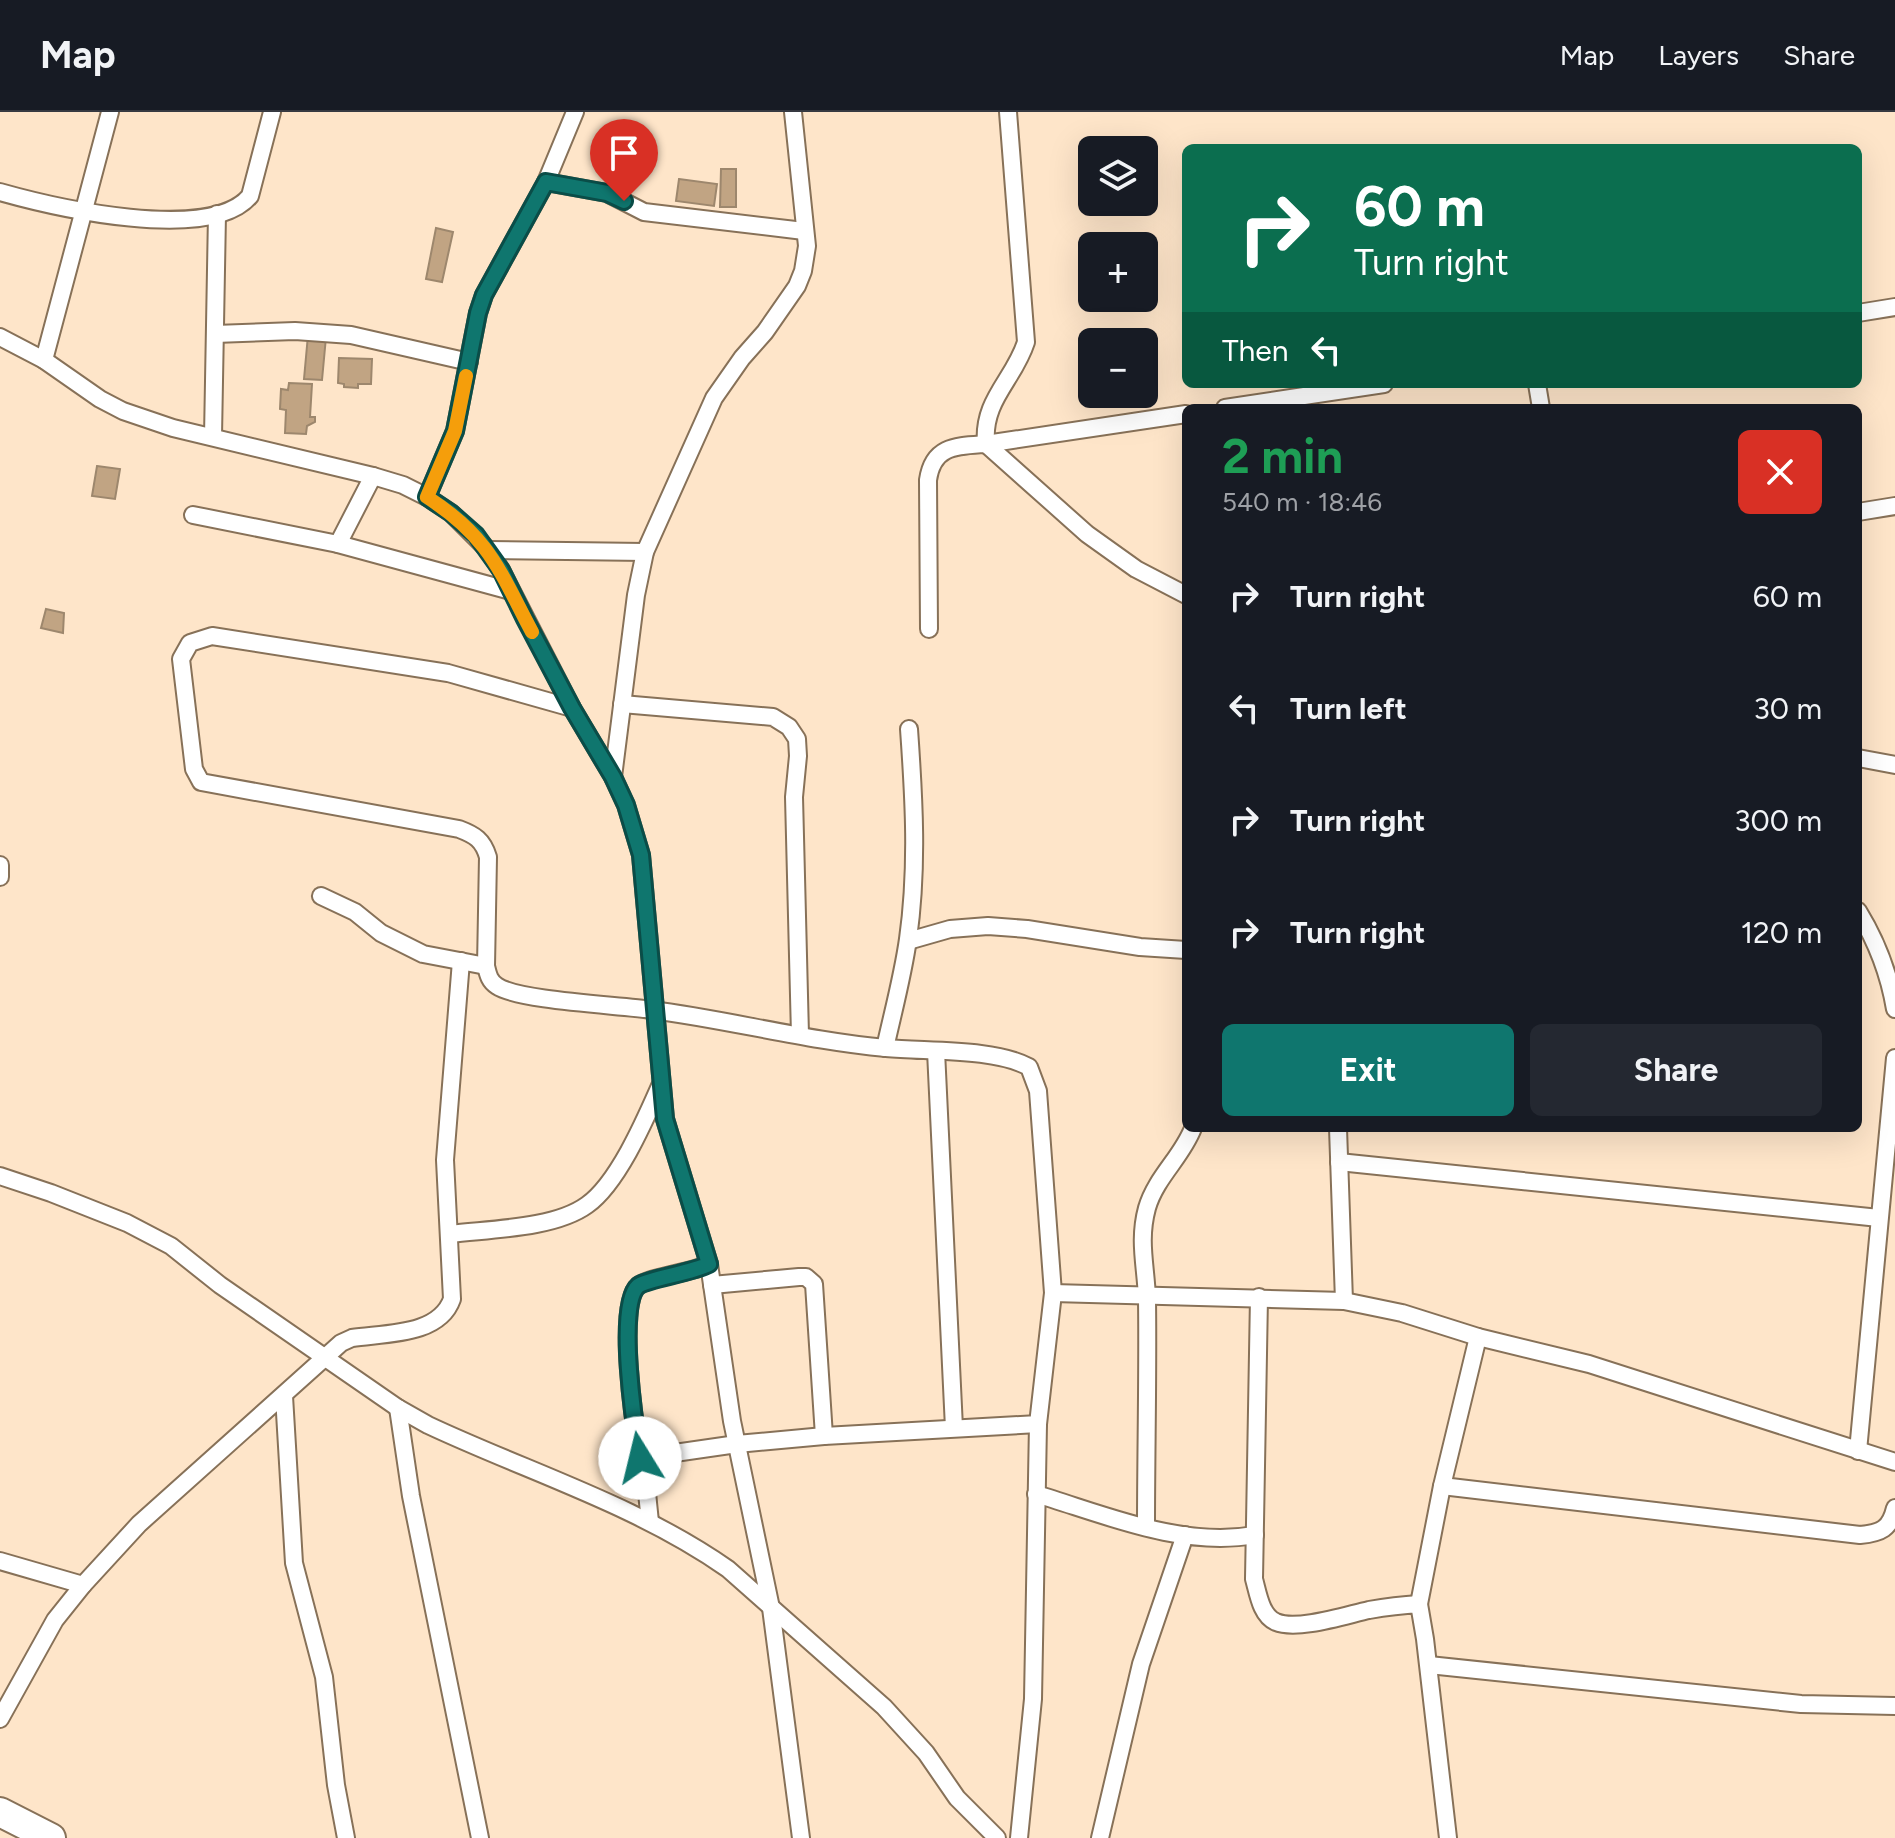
<!DOCTYPE html>
<meta charset="utf-8">
<style>
:root{--surface:#171b24;--page:#242831;--text:#f1f3f6;--muted:#9ea1a6;--line:#363941;--accent:#0f766e}
body{margin:0;font-family:Figtree,sans-serif;background:var(--page);color:var(--text);height:100vh;display:flex;flex-direction:column;font-size:30px;white-space:nowrap}
*{box-sizing:border-box;margin:0}
p{font-size:26px;color:var(--muted)}
.icon{flex:none;width:44px;height:44px;fill:none;stroke:currentColor;stroke-width:2;stroke-linecap:round;stroke-linejoin:round}
.map{position:relative;flex:1;overflow:hidden}
.sheet{position:absolute;left:1182px;top:292px;width:680px;height:728px;display:flex;flex-direction:column;background:var(--surface);border-radius:12px;box-shadow:0 8px 32px #0002}
.sheet>*{flex:none}
.guide{position:absolute;left:1182px;top:32px;width:680px;height:244px;border-radius:12px;box-shadow:0 8px 32px #0002;background:#0b6e4f;color:#fff;overflow:hidden}
.tools{position:absolute;left:1078px;top:24px;display:grid;gap:16px}
.tools a{display:grid;place-items:center;width:80px;height:80px;border-radius:12px;background:var(--surface);box-shadow:0 8px 32px #0002;font-size:40px}
.pin{position:absolute;display:grid;place-items:center;width:68px;height:68px;color:#fff;margin:-82px -34px;border-radius:50% 50% 50% 0;rotate:-45deg;box-shadow:0 0 8px #0007}
.pin .icon{rotate:45deg}
.me{position:absolute;width:88px;margin:-44px;rotate:351deg;stroke-linejoin:round;filter:drop-shadow(0 0 6px #0008)}
.turn{display:flex;align-items:center;gap:28px;height:168px;padding:0 40px;font-size:36px}
.turn .icon{width:104px;height:104px;stroke-width:2.5}
.turn b{display:block;font-size:56px;line-height:68px}
.then{display:flex;align-items:center;height:76px;padding:0 40px;background:#0003;gap:16px;font-size:30px}
.round{display:grid;place-items:center;flex:none;width:84px;height:84px;border-radius:12px;background:var(--page)}
.headline{display:flex;align-items:center;justify-content:space-between;height:136px;padding:0 40px}
h1{font-size:48px;font-weight:700;line-height:60px;color:#1e9e55}
.button{display:flex;gap:16px;margin-top:auto;padding:16px 40px}
.button a{flex:1;height:92px;border-radius:12px;background:var(--accent);color:#fff;font-size:32px;font-weight:700;line-height:92px;text-align:center}
.button a+a{background:var(--page);color:var(--text)}
ul{padding:0;list-style:none}
li{display:flex;align-items:center;gap:24px;height:112px;padding:0 40px}
li div{flex:1}
li b{display:block;font-size:30px}
li em{font-style:normal}
header{display:flex;align-items:center;gap:48px;box-sizing:border-box;height:112px;padding:0 40px;background:var(--surface);border-bottom:2px solid var(--line)}
header strong{font-size:38px}
nav{display:flex;gap:44px;margin-inline-start:auto;font-size:28px}
.map>svg:first-child{display:block}
</style>
<header>
<strong>Map</strong>
<nav><a>Map</a><a>Layers</a><a>Share</a></nav>
</header>
<div class="map">
<svg width="1895" height="1726" viewBox="0 0 1895 1726">
<rect width="100%" height="100%" fill="#fee5c9"/>
<!-- building -->
<g fill="#c1a483" stroke="#9d876d" stroke-width="2">
<polygon points="721,57 736,57 736,95 720,95"/>
<polygon points="679,67 717,72 714,94 676,89"/>
<polygon points="436,116 453,120 442,170 426,167"/>
<polygon points="308,223 326,225 322,268 304,267"/>
<polygon points="339,246 372,247 371,272 358,272 358,276 344,275 344,272 338,271"/>
<polygon points="289,271 312,272 310,305 315,305 315,310 307,314 306,322 285,321 286,298 280,297 281,277 288,278"/>
<polygon points="97,354 120,357 115,387 92,384"/>
<polygon points="46,497 64,501 63,521 41,516"/>
</g>
<g fill="none" stroke-linecap="round" stroke-linejoin="round">
<!-- street casing -->
<g stroke="#877158" stroke-width="20">
<g id="street">
<path d="M1008,0L1026,230C1014,268 982,288 986,332L1087,422L1136,457L1186,483"/>
<polyline points="546,70 607,81 644,100 804,119"/>
<path d="M0,80C53,95 210,132 250,84L272,0"/>
<polyline points="1858,201 1895,195"/>
<polyline points="215,222 295,219 351,223 469,250"/>
<polyline points="0,225 44,248 100,287 123,299 173,316 373,364 403,373 427,385 451,401 488,438 501,458 572,596 613,665 626,693 641,743 665,1007 709,1152 732,1309 771,1496 801,1726"/>
<polyline points="44,248 110,0"/>
<polyline points="1537,272 1541,296"/>
<polyline points="1225,296 1384,272"/>
<polyline points="213,325 217,102"/>
<polyline points="427,385 455,319 478,201 484,183 546,70 575,0"/>
<polyline points="1858,400 1895,394"/>
<polyline points="193,403 338,432 511,479"/>
<polyline points="338,432 373,364"/>
<polyline points="488,438 645,440"/>
<path d="M929,517L928,368C933,333 957,334 986,332L1186,302"/>
<polyline points="622,592 773,605 789,615 797,627 798,644 794,685 800,923"/>
<path d="M572,596L448,561L212,524L190,531L181,547L194,657L201,670L459,717C475,723 483,728 488,745L486,854C488,862 489,869 497,874C519,889 620,893 652,898C730,908 808,929 886,936C927,940 994,936 1029,955L1038,979L1053,1181L1038,1312L824,1324L737,1332L640,1346L646,1371L650,1410"/>
<polyline points="1858,646 1895,653"/>
<polyline points="613,665 636,483 645,440 714,286 742,246 765,220 797,174 803,159 807,134 793,0"/>
<polyline points="0,753 0,765"/>
<polyline points="321,784 355,800 381,821 423,842 486,854"/>
<path d="M1858,799C1877,830 1889,861 1895,897"/>
<polyline points="908,829 950,817 988,814 1027,817 1140,835 1186,838"/>
<path d="M885,936C893,900 903,863 908,827C918,756 914,687 909,617"/>
<polyline points="936,939 954,1316"/>
<polyline points="1338,1016 1344,1189"/>
<polyline points="1339,1050 1879,1106"/>
<path d="M0,1064L51,1081L127,1111L171,1134L220,1173L398,1296L428,1313C528,1360 637,1393 728,1457L884,1595L926,1641L957,1686L997,1726"/>
<path d="M450,1122C489,1117 554,1117 587,1093C618,1071 645,1008 660,974"/>
<polyline points="712,1173 799,1165 806,1165 814,1172 824,1324"/>
<polyline points="1053,1181 1344,1189 1402,1201 1478,1225 1589,1252 1895,1350"/>
<path d="M1259,1185L1254,1467C1258,1481 1261,1504 1276,1510C1297,1519 1346,1503 1369,1498C1386,1495 1402,1493 1419,1492L1425,1527L1448,1726"/>
<polyline points="284,1284 294,1451 324,1565 336,1673 346,1726"/>
<polyline points="398,1296 411,1384 480,1726"/>
<polyline points="1858,1339 1895,946"/>
<path d="M640,1346C635,1317 616,1193 638,1174C649,1165 691,1161 709,1152"/>
<path d="M1442,1374L1860,1423C1881,1421 1890,1417 1895,1396"/>
<path d="M1036,1382C1106,1403 1181,1436 1255,1423"/>
<path d="M1146,1415C1146,1339 1148,1263 1147,1187C1146,1154 1138,1129 1147,1096C1156,1065 1182,1045 1193,1016"/>
<polyline points="0,1449 83,1473"/>
<polyline points="1419,1492 1442,1374 1478,1225"/>
<polyline points="1429,1553 1801,1592 1895,1594"/>
<path d="M0,1607L55,1508L83,1473L139,1412L341,1231L352,1226C385,1221 439,1224 452,1187L445,1048L461,849"/>
<polyline points="1019,1726 1033,1587 1038,1312"/>
<polyline points="1100,1726 1141,1552 1185,1423"/>
</g>
</g>
<!-- highway casing -->
<g stroke="#877158" stroke-width="32">
<polyline id="highway" points="0,1700 51,1726"/>
</g>
<!-- street -->
<use href="#street" stroke="#fff" stroke-width="16"/>
<!-- highway -->
<use href="#highway" stroke="#fff" stroke-width="28"/>
</g>
<g fill="none" stroke-linecap="round" stroke-linejoin="round">
<!-- route casing -->
<g stroke="#0a4d48" stroke-width="20">
<path id="route" d="M624,89L607,81L546,70L484,183L478,201L455,319L427,385L451,401L476,423L501,458L525,507L572,596L613,665L626,693L641,743L665,1007L709,1152C692,1161 647,1167 638,1174C616,1193 635,1317 640,1346"/>
</g>
<!-- route -->
<use href="#route" stroke="#0f766e" stroke-width="14"/>
<!-- slow -->
<path stroke="#f59e0b" stroke-width="14" d="M466,264L455,319L427,385C490,426 499,458 532,520"/>
</g>
</svg>
<div class="tools">
<a><svg class="icon" aria-label="layers" viewBox="0 0 24 24"><path d="M12 4l9 5-9 5-9-5zM3 14l9 5 9-5"/></svg></a>
<a>+</a>
<a>−</a>
</div>
<div class="pin" style="left:624px;top:89px;background:#d93025"><svg class="icon" aria-label="arrive" viewBox="0 0 24 24"><path d="M6 21V4h12l-3 4 3 4H6"/></svg></div>
<svg class="me" style="left:640px;top:1346px" viewBox="-20 -20 40 40"><circle r="19" fill="#fff"/><path d="M0-13L10 11 0 6-10 11z" fill="#0f766e"/></svg>
<div class="guide">
<div class="turn"><svg class="icon" aria-label="right" viewBox="0 0 24 24"><path d="M7 20v-9h11M14 6l5 5-5 5"/></svg><div><b>60 m</b>Turn right</div></div>
<div class="then">Then<svg class="icon" aria-label="left" viewBox="0 0 24 24"><path d="M17 20v-9H6M10 6l-5 5 5 5"/></svg></div>
</div>
<section class="sheet">
<div class="headline"><div><h1>2 min</h1><p>540 m · 18:46</p></div><a class="round" style="background:#d93025;color:#fff"><svg class="icon" aria-label="close" viewBox="0 0 24 24"><path d="M6 6l12 12M18 6L6 18"/></svg></a></div>
<ul>
<li><svg class="icon" aria-label="right" viewBox="0 0 24 24"><path d="M7 20v-9h11M14 6l5 5-5 5"/></svg><div><b>Turn right</b></div><em>60 m</em></li>
<li><svg class="icon" aria-label="left" viewBox="0 0 24 24"><path d="M17 20v-9H6M10 6l-5 5 5 5"/></svg><div><b>Turn left</b></div><em>30 m</em></li>
<li><svg class="icon" aria-label="right" viewBox="0 0 24 24"><path d="M7 20v-9h11M14 6l5 5-5 5"/></svg><div><b>Turn right</b></div><em>300 m</em></li>
<li><svg class="icon" aria-label="right" viewBox="0 0 24 24"><path d="M7 20v-9h11M14 6l5 5-5 5"/></svg><div><b>Turn right</b></div><em>120 m</em></li>
</ul>
<div class="button"><a>Exit</a><a>Share</a></div>
</section>
</div>
